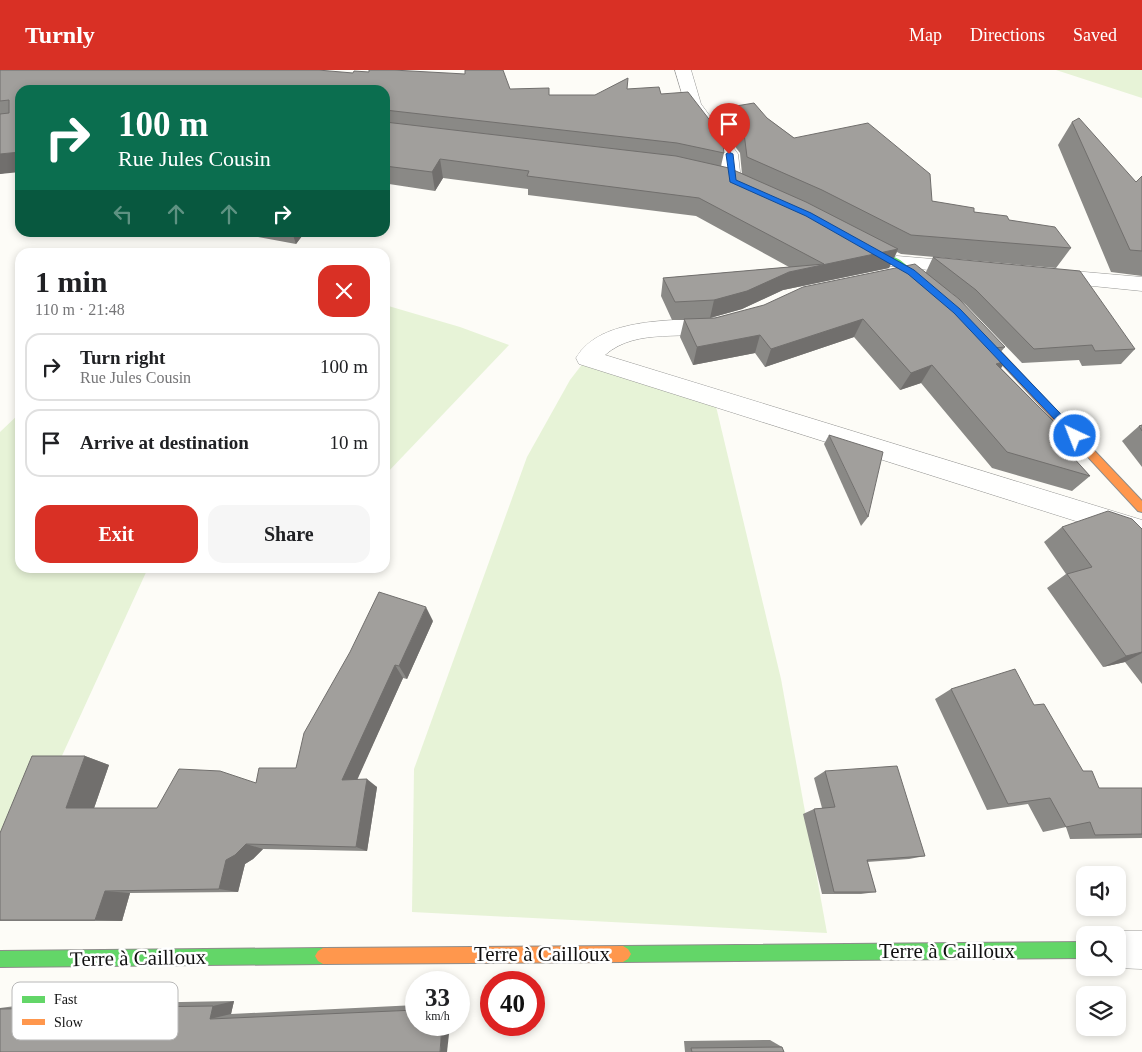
<!DOCTYPE html>
<meta charset="utf-8">
<style>
:root{--surface:#fff;--page:#f6f6f6;--text:#202124;--muted:#757577;--line:#e0e0e0;--accent:#d93025}
body{margin:0;font-family:"Times New Roman",serif;background:var(--page);color:var(--text);height:100vh;display:flex;flex-direction:column;font-size:19px;white-space:nowrap}
*{box-sizing:border-box;margin:0}
p{font-size:16px;color:var(--muted)}
.icon{flex:none;width:28px;height:28px;fill:none;stroke:currentColor;stroke-width:2;stroke-linecap:round;stroke-linejoin:round}
.map{position:relative;flex:1;overflow:hidden}
.details{position:absolute;left:15px;top:178px;width:375px;height:325px;display:flex;flex-direction:column;background:var(--surface);border-radius:15px;box-shadow:0 2px 8px #0003}
.details>*{flex:none}
.banner{position:absolute;left:15px;top:15px;width:375px;height:152px;border-radius:15px;box-shadow:0 2px 8px #0003;background:#0b6e4f;color:#fff;overflow:hidden}
.controls{position:absolute;left:1076px;top:796px;display:grid;gap:10px}
.controls a{display:grid;place-items:center;width:50px;height:50px;border-radius:10px;background:var(--surface);box-shadow:0 2px 8px #0003;font-size:25px}
.speed{position:absolute;left:405px;top:901px;display:flex;gap:10px;font-size:25px;font-weight:700;text-align:center}
.speed>*{display:grid;place-content:center;width:65px;height:65px;border-radius:50%;background:var(--surface);box-shadow:0 2px 8px #0003;line-height:1}
.speed small{font-size:12px;font-weight:400}
.speed .limit{border:8px solid #d22;background:#fff;color:#111}
.pin{position:absolute;display:grid;place-items:center;width:42px;height:42px;color:#fff;margin:-51px -21px;border-radius:50% 50% 50% 0;rotate:-45deg;box-shadow:0 0 5px #0007}
.pin .icon{rotate:45deg}
.me{position:absolute;width:55px;margin:-28px;rotate:317deg;stroke-linejoin:round;filter:drop-shadow(0 0 4px #0008)}
.turn{display:flex;align-items:center;gap:18px;height:105px;padding:0 20px;font-size:22px}
.turn .icon{width:65px;height:65px;stroke-width:2.5}
.turn b{display:block;font-size:35px;line-height:42px}
.lanes{display:flex;align-items:center;height:48px;padding:0 20px;background:#0003;justify-content:center;gap:25px;direction:ltr}
.lanes .off{opacity:.35}
.round{display:grid;place-items:center;flex:none;width:52px;height:52px;border-radius:15px;background:var(--page)}
.overview{display:flex;align-items:center;justify-content:space-between;height:85px;padding:0 20px}
h1{font-size:30px;font-weight:700;line-height:38px}
.primary-button{display:flex;gap:10px;margin-top:auto;padding:10px 20px}
.primary-button a{flex:1;height:58px;border-radius:15px;background:var(--accent);color:#fff;font-size:20px;font-weight:700;line-height:58px;text-align:center}
.primary-button a+a{background:var(--page);color:var(--text)}
ul{padding:0;list-style:none}
li{display:flex;align-items:center;gap:15px;height:68px;margin:0 10px 8px;padding:0 10px;border:2px solid var(--line);border-radius:15px}
li div{flex:1}
li b{display:block;font-size:19px}
li em{font-style:normal}
header{display:flex;align-items:center;gap:30px;box-sizing:border-box;height:70px;padding:0 25px;background:var(--accent);color:#fff}
header strong{font-size:24px}
nav{display:flex;gap:28px;margin-inline-start:auto;font-size:18px}
.map>svg:first-child{display:block}
</style>
<header>
<strong>Turnly</strong>
<nav><a>Map</a><a>Directions</a><a>Saved</a></nav>
</header>
<div class="map">
<svg width="1142" height="982" viewBox="0 0 1142 982">
<rect width="100%" height="100%" fill="#fdfcf7"/>
<!-- green -->
<g fill="#e7f3d7">
<polygon points="1056,0 1142,0 1142,28"/>
<polygon points="385,235 460,257 509,275 385,405"/>
<polygon points="587,288 714,328 781,609 827,863 412,842 414,699 527,387 570,310"/>
<polygon points="20,343 20,498 148,498 0,821 0,362"/>
</g>
<g fill="none" stroke-linecap="round" stroke-linejoin="round">
<!-- street casing -->
<g stroke="#979795" stroke-width="1">
<g id="street">
<polygon points="675,0 691,0 701,34 738,84 741,111 738,115 726,115 723,111 720,84 685,34"/>
<polygon points="897,186 968,192 975,193 978,198 975,203 968,204 890,196 887,192 890,188"/>
<polygon points="1050,199 1142,207 1142,221 1043,211 1040,206 1043,201"/>
<path d="M718,248L726,250L729,255L726,260C686,272 638,256 605,285L1142,450V472L579,294L576,288C600,246 676,251 718,248Z"/>
<polygon points="1118,861 1142,861 1142,899 1115,898 1118,898 1118,865 1109,865"/>
</g>
</g>
<!-- fast casing -->
<g stroke="#8e8d8b" stroke-width="2">
<g id="fast">
<polygon points="856,170 862,170 900,190 934,217 934,221 928,221 894,194 856,174"/>
<polygon points="1085,872 1085,888 623,892 618,889 615,884 618,879 623,876"/>
<polygon points="323,878 328,881 331,886 328,891 323,894 0,897 0,881"/>
</g>
</g>
<!-- slow casing -->
<g stroke="#8e8d8b" stroke-width="2">
<g id="slow">
<polygon points="979,261 982,262 1142,431 1142,442 1138,441 976,266 976,262"/>
<polygon points="623,876 628,879 631,884 628,889 623,892 323,894 318,891 315,886 318,881 323,878"/>
</g>
</g>
<!-- street -->
<use href="#street" fill="#fffffe" fill-rule="evenodd"/>
<!-- fast -->
<use href="#fast" fill="#63d668" fill-rule="evenodd"/>
<!-- slow -->
<use href="#slow" fill="#ff974d" fill-rule="evenodd"/>
</g>
<!-- wall -->
<g fill="#8a8986">
<polygon points="0,0 510,19 549,25 595,25 628,19 661,24 724,83 721,96 742,104 740,83 720,57 724,38 767,48 794,68 932,131 974,142 1009,150 1071,178 1056,198 901,184 897,182 889,198 783,220 742,239 710,248 715,248 926,202 933,187 1135,279 1121,294 1082,296 1079,290 1022,293 966,235 948,220 1005,277 999,284 1006,291 1001,298 1063,361 1056,369 1090,406 1072,421 992,398 921,313 900,320 854,267 765,297 755,283 693,295 680,267 684,250 672,250 661,226 663,208 789,197 696,146 528,125 528,119 443,108 435,121 389,114 385,121 385,20 0,104"/>
<polygon points="1072,52 1136,112 1142,106 1142,206 1111,202 1058,75"/>
<polygon points="241,162 305,162 296,174 242,164"/>
<polygon points="1142,355 1142,397 1122,371 1139,356"/>
<polygon points="829,365 868,447 861,456 824,374"/>
<polygon points="1062,457 1142,459 1142,614 1125,592 1103,597 1047,518 1066,504 1044,472"/>
<polygon points="433,551 407,609 403,608 357,709 377,717 367,781 263,779 253,789 245,794 238,822 130,823 122,851 0,851 0,763 85,686 109,695 94,738 157,738 256,713 296,698"/>
<polygon points="951,619 1034,635 1083,701 1099,718 1142,718 1142,768 1070,769 1066,757 1043,762 1028,734 987,740 935,629"/>
<polygon points="825,701 925,786 909,789 867,792 876,822 861,824 822,824 803,744 814,739 822,738 814,708"/>
<polygon points="234,931 231,944 416,935 416,955 0,982 0,938 23,935"/>
<polygon points="770,970 782,977 784,982 685,982 684,971"/>
</g>
<!-- shaded-wall -->
<g fill="#716f6d">
<polygon points="20,82 20,102 0,104 0,84"/>
<polygon points="440,89 443,108 435,121 432,102"/>
<polygon points="385,98 389,114 385,121"/>
<polygon points="292,162 305,162 296,174"/>
<polygon points="898,179 889,198 783,220 742,239 710,248 714,230 789,202"/>
<polygon points="863,249 854,267 765,297 771,279"/>
<polygon points="760,265 755,283 693,295 697,277"/>
<polygon points="1006,291 993,309 996,294"/>
<polygon points="932,295 921,313 900,320 911,303"/>
<polygon points="1063,361 1047,378 1052,364"/>
<polygon points="426,537 433,551 407,609 399,596"/>
<polygon points="1142,582 1142,583 1125,592 1103,597 1126,586"/>
<polygon points="395,595 403,608 354,717 342,710"/>
<polygon points="85,686 109,695 92,744 66,738"/>
<polygon points="367,709 377,717 367,781 356,777"/>
<polygon points="246,774 263,779 253,789 245,794 238,822 219,819 226,790"/>
<polygon points="105,821 130,823 122,851 95,850"/>
<polygon points="234,931 231,944 210,949 213,936"/>
<polygon points="442,955 450,955 447,982 440,982"/>
</g>
<!-- building -->
<g fill="#a19f9c" stroke="#716f6d">
<polygon points="0,0 318,0 353,3 354,1 369,2 369,0 393,0 465,4 465,0 503,0 510,19 549,18 549,25 595,25 628,8 627,19 659,17 661,24 688,22 722,66 724,83 677,73 385,40 385,20 20,20 20,82 0,84 0,44 9,43 9,30 0,31"/>
<polygon points="754,33 767,48 794,68 868,53 930,104 932,131 974,138 974,142 1007,146 1009,150 1055,157 1071,178 911,165 822,120 747,87 744,63 724,38"/>
<polygon points="1079,48 1136,112 1142,106 1142,181 1130,180 1072,52"/>
<polygon points="385,52 676,86 729,98 806,132 898,179 789,202 747,221 714,230 675,232 663,208 824,194 699,128 527,106 529,101 440,89 432,102 385,96"/>
<polygon points="933,187 1080,201 1135,279 1095,281 1092,275 1034,279 976,220"/>
<polygon points="915,194 959,229 1005,277 993,278 1006,291 996,294 1063,361 1052,364 1090,406 1007,382 932,295 911,303 863,249 771,279 760,265 697,277 684,249 715,248 764,235 803,217"/>
<polygon points="1142,355 1142,361 1139,356"/>
<polygon points="829,365 883,382 868,447"/>
<polygon points="1108,441 1132,449 1142,459 1142,582 1126,586 1067,504 1092,497 1062,457"/>
<polygon points="379,522 426,537 399,596 395,595 342,710 367,709 356,777 246,774 235,785 226,790 219,819 105,821 95,850 0,850 0,763 32,686 85,686 66,738 157,738 179,699 220,701 256,713 259,698 296,698 304,663 350,582"/>
<polygon points="1015,599 1034,635 1044,634 1083,701 1092,701 1099,718 1142,718 1142,764 1095,765 1090,752 1066,757 1050,728 1008,734 951,619"/>
<polygon points="897,696 925,786 867,790 876,822 834,822 814,739 835,737 825,701"/>
<polygon points="213,936 210,949 416,940 416,955 442,955 440,982 0,982 0,939"/>
<polygon points="782,977 784,982 692,982 691,978"/>
</g>
<!-- route -->
<polygon fill="#1a73e8" stroke="#114b97" points="729,82 733,84 736,110 811,143 914,200 960,239 1079,363 1079,368 1072,368 954,243 908,204 806,146 730,112 726,84"/>
<g text-anchor="middle" stroke-width="5" stroke-linejoin="round" paint-order="stroke">
<!-- near-street labels -->
<g font-size="21" fill="#111" stroke="#fff">
<text x="947" y="888">Terre à Cailloux</text>
<text x="542" y="891">Terre à Cailloux</text>
<text transform="translate(138 888) rotate(-1)" y="7">Terre à Cailloux</text>
</g>
</g>
<!-- legend -->
<rect x="12" y="912" width="166" height="58" rx="8" fill="#fff" stroke="#b8b8b8" stroke-width="1"/>
<rect x="22" y="926" width="23" height="7" fill="#63d668"/>
<rect x="22" y="949" width="23" height="6" fill="#ff974d"/>
<g font-size="14" fill="#111">
<text x="54" y="934">Fast</text>
<text x="54" y="957">Slow</text>
</g>
</svg>
<div class="controls">
<a><svg class="icon" aria-label="sound" viewBox="0 0 24 24"><path d="M4 9h4l5-4v14l-5-4H4zM17 9q2 3 0 6"/></svg></a>
<a><svg class="icon" aria-label="search" viewBox="0 0 24 24"><circle cx="10" cy="10" r="6"/><path d="M15 15l6 6"/></svg></a>
<a><svg class="icon" aria-label="layers" viewBox="0 0 24 24"><path d="M12 4l9 5-9 5-9-5zM3 14l9 5 9-5"/></svg></a>
</div>
<div class="speed"><div>33<small>km/h</small></div><div class="limit">40</div></div>
<div class="pin" style="left:729px;top:84px;background:#d93025"><svg class="icon" aria-label="arrive" viewBox="0 0 24 24"><path d="M6 21V4h12l-3 4 3 4H6"/></svg></div>
<svg class="me" style="left:1075px;top:366px" viewBox="-20 -20 40 40"><circle r="17" fill="#1a73e8" stroke="#fff" stroke-width="3"/><path d="M0-11L8 9 0 5-8 9z" fill="#fff"/></svg>
<div class="banner">
<div class="turn"><svg class="icon" aria-label="right" viewBox="0 0 24 24"><path d="M7 20v-9h11M14 6l5 5-5 5"/></svg><div><b>100 m</b>Rue Jules Cousin</div></div>
<div class="lanes"><svg class="icon off" aria-label="left" viewBox="0 0 24 24"><path d="M17 20v-9H6M10 6l-5 5 5 5"/></svg><svg class="icon off" aria-label="ahead" viewBox="0 0 24 24"><path d="M12 20V5M6 11l6-6 6 6"/></svg><svg class="icon off" aria-label="ahead" viewBox="0 0 24 24"><path d="M12 20V5M6 11l6-6 6 6"/></svg><svg class="icon" aria-label="right" viewBox="0 0 24 24"><path d="M7 20v-9h11M14 6l5 5-5 5"/></svg></div>
</div>
<section class="details">
<div class="overview"><div><h1>1 min</h1><p>110 m · 21:48</p></div><a class="round" style="background:#d93025;color:#fff"><svg class="icon" aria-label="close" viewBox="0 0 24 24"><path d="M6 6l12 12M18 6L6 18"/></svg></a></div>
<ul>
<li><svg class="icon" aria-label="right" viewBox="0 0 24 24"><path d="M7 20v-9h11M14 6l5 5-5 5"/></svg><div><b>Turn right</b><p>Rue Jules Cousin</p></div><em>100 m</em></li>
<li><svg class="icon" aria-label="arrive" viewBox="0 0 24 24"><path d="M6 21V4h12l-3 4 3 4H6"/></svg><div><b>Arrive at destination</b></div><em>10 m</em></li>
</ul>
<div class="primary-button"><a>Exit</a><a>Share</a></div>
</section>
</div>
